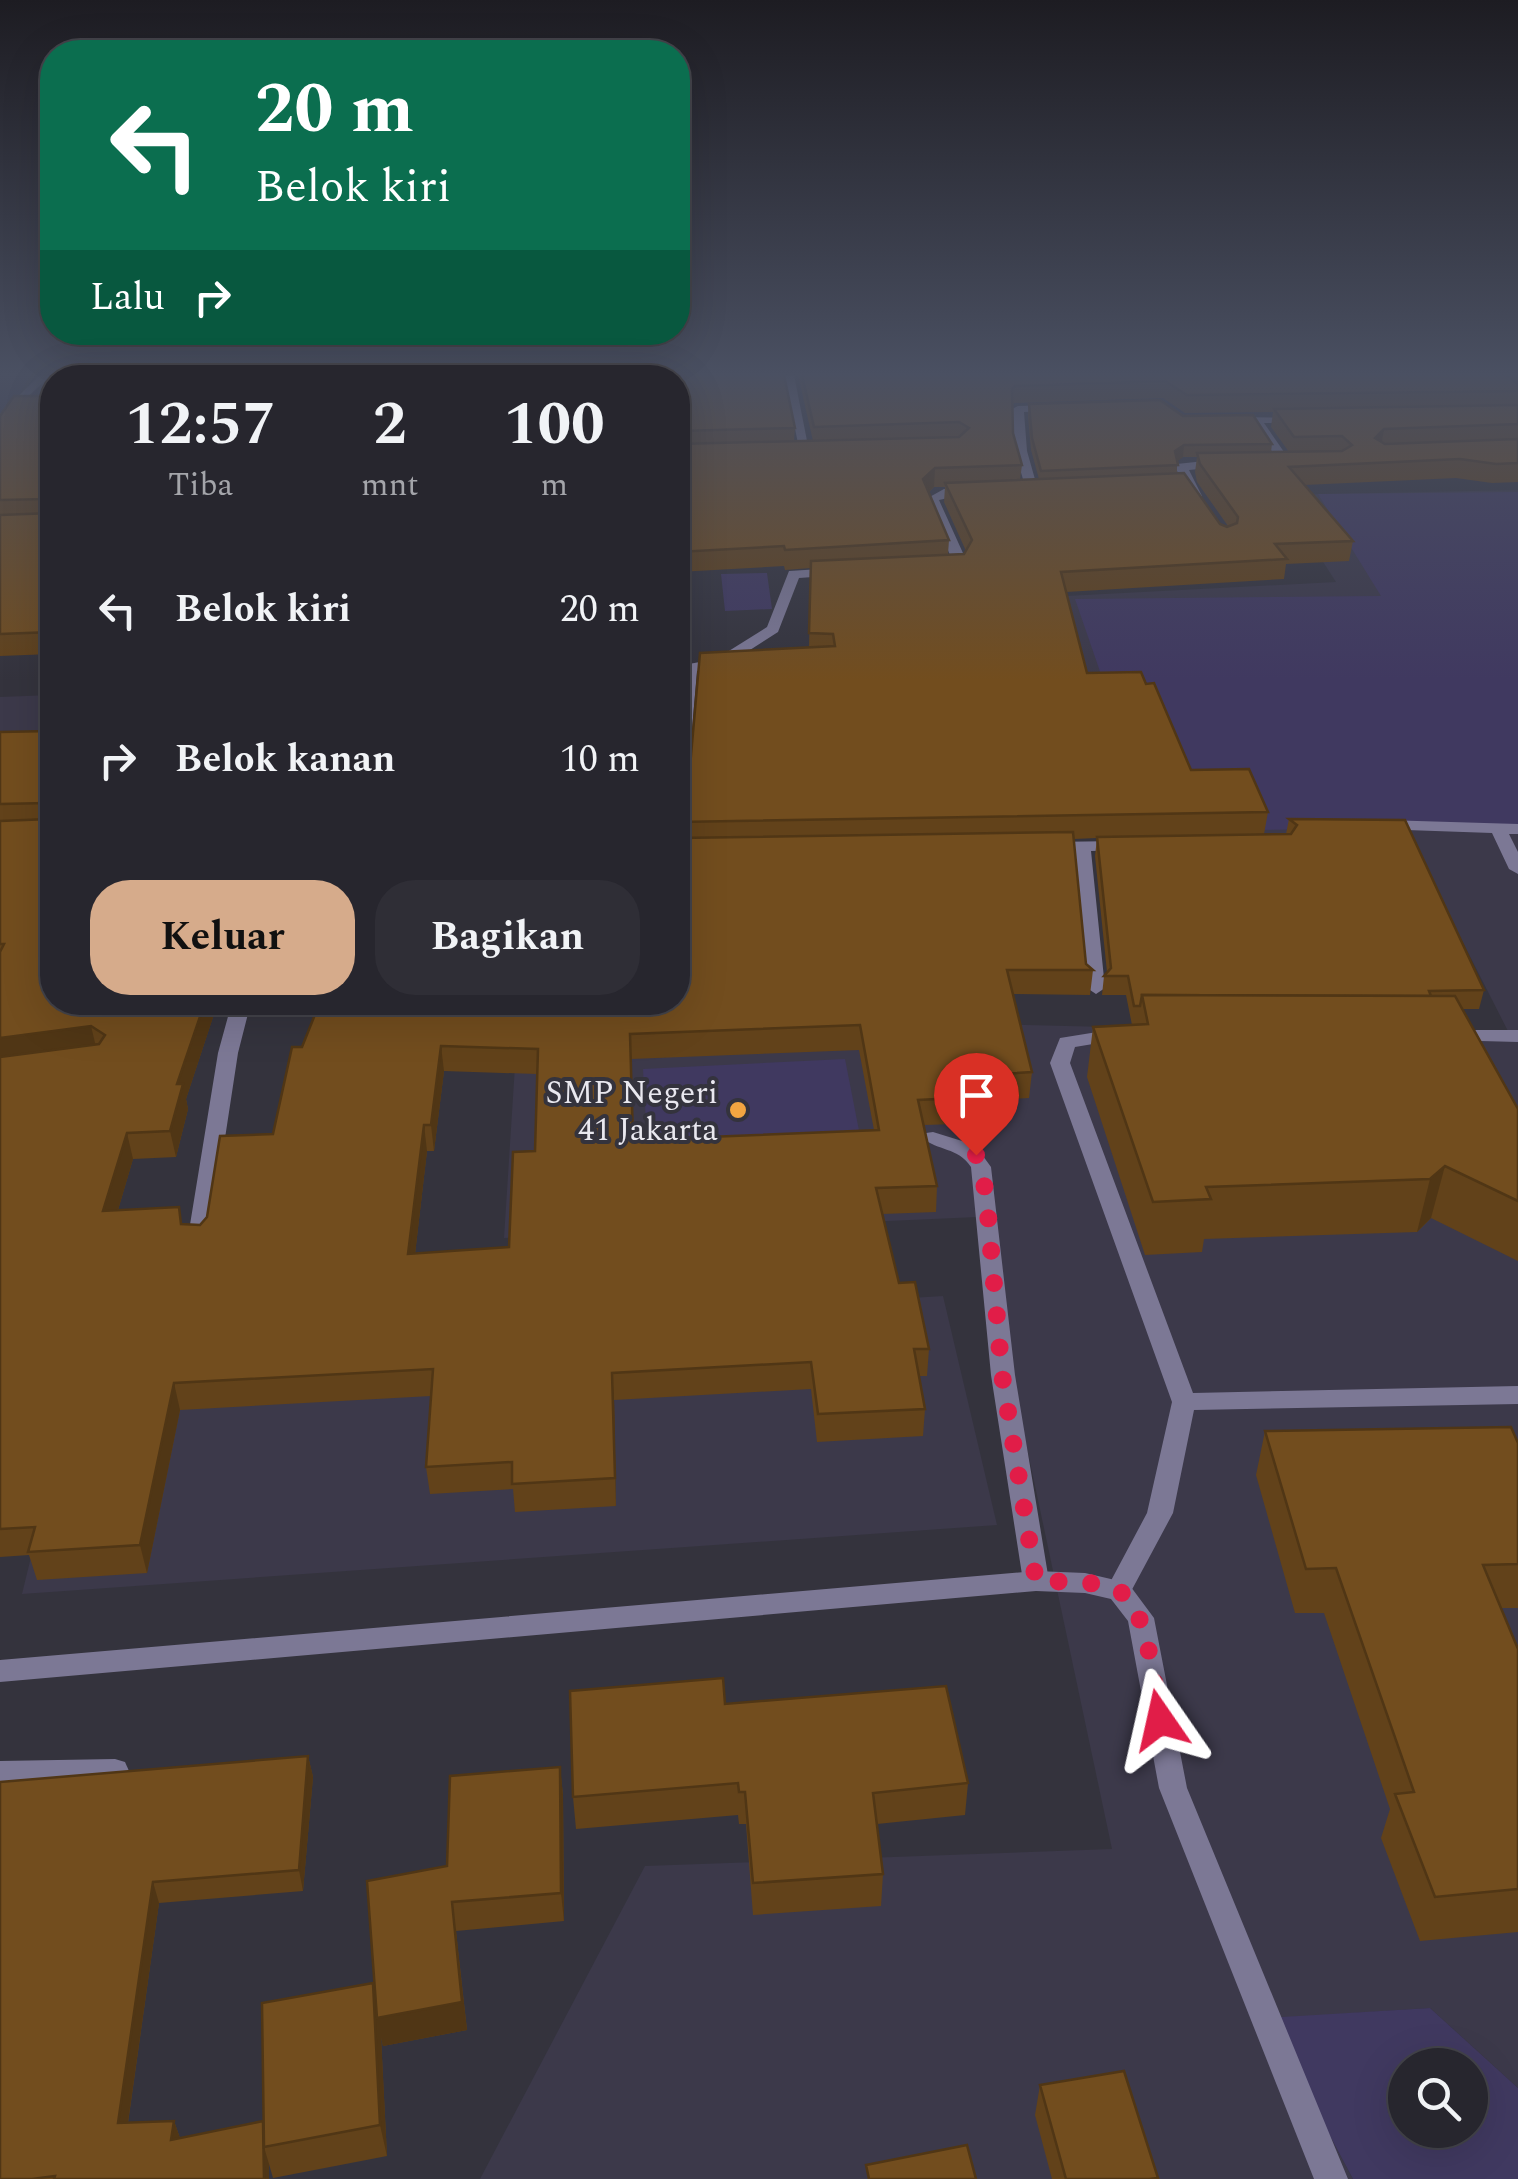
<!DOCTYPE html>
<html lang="id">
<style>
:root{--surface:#27262e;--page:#2f2e36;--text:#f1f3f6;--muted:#a4a5aa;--line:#43434a;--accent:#d6ab8b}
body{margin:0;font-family:Spectral,serif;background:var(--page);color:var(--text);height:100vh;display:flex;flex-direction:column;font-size:38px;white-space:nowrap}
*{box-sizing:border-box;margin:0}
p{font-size:32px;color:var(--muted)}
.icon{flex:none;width:55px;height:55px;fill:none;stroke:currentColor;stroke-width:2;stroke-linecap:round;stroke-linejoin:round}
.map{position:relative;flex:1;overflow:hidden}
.panel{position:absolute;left:40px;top:365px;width:650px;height:650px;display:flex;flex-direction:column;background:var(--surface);border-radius:40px;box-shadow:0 10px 40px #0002,0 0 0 2px var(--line)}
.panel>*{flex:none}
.guide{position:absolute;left:40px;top:40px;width:650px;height:305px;border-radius:40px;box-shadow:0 10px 40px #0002,0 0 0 2px var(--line);background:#0b6e4f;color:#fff;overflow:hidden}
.tools{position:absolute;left:1388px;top:2048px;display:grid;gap:20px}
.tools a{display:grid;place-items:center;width:100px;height:100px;border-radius:50%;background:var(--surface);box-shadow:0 10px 40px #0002,0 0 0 2px var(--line);font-size:50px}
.pin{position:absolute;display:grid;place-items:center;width:85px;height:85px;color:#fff;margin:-102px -42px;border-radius:50% 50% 50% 0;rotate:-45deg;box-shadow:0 0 10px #0007}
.pin .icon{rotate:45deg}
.me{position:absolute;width:110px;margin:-55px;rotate:349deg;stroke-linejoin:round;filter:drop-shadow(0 0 8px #0008)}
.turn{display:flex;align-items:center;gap:35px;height:210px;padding:0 50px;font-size:45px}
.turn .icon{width:130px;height:130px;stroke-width:2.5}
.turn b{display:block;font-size:70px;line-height:85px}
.then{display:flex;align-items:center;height:95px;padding:0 50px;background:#0003;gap:20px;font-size:38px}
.eta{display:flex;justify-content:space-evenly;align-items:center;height:170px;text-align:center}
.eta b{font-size:60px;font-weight:700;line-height:70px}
.action{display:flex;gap:20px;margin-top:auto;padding:20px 50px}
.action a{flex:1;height:115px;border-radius:40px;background:var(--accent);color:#111;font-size:40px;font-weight:700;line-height:115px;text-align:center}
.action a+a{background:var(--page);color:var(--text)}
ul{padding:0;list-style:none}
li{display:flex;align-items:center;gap:30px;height:150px;padding:0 50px}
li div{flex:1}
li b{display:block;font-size:38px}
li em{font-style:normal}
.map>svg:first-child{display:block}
</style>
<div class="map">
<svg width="1518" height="2179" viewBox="0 0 1518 2179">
<rect width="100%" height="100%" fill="#34333d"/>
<!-- built -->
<g fill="#3c394a">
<polygon points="0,375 582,375 52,378 52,488 0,488"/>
<polygon points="1518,490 1518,2088 1430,2008 1267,2019 1353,2179 480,2179 645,1866 1112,1849 978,1217 504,1238 519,1003 678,1002 944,1023 1511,1037 1419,856 1132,847 1066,596 1336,582 1280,495"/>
<polygon points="52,695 52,827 0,846 0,697"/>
<polygon points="98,1282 210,1342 943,1296 997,1525 22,1594"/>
</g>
<!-- green -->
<g fill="#403960" fill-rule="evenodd">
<polygon points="1518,492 1518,827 1155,831 1075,599 1381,596 1318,494"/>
<polygon points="767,573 772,609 725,611 721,574"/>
<polygon points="845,1059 862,1146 648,1157 643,1069"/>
<path d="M1430,2008L1518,2088V2179H1353L1267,2018ZM1405,2065H1470V2130H1405Z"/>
</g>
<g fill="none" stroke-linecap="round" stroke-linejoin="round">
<!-- service -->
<g fill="#7c7895" fill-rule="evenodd">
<polygon points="40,375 51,375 0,423 0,414"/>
<polygon points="150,375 160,375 149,378"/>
<polygon points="1384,820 1518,824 1518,834 1509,834 1518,852 1518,874 1509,869 1492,833 1378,829 1376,825"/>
<polygon points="1116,1029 1126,1035 1123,1039 1075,1047 1070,1063 1193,1393 1518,1386 1518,1404 1194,1410 1173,1513 1128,1597 1119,1600 1110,1597 1106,1590 1147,1513 1172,1402 1050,1063 1060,1038"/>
<polygon points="1450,1030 1518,1030 1518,1042 1443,1040 1440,1036"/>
<path d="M933,1132L975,1145L991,1167L1015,1375L1049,1581L1045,1588L1036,1591L1027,1588L1023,1581L991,1375L971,1167C958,1147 937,1151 923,1138L926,1133Z"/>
</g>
<!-- minor -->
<g fill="#7c7895" fill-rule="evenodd">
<polygon points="784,375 794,375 810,456 800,453"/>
<polygon points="1018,406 1052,405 1058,408 1052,411 1024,412 1027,451 1038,490 1032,494 1026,490 1015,451 1012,409"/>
<polygon points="1230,417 1300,418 1300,422 1296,423 1264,423 1291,462 1289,465 1281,465 1253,423 1226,422 1226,418"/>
<polygon points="1223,459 1229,463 1227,466 1189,470 1202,496 1192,499 1175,467 1177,464"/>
<polygon points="944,489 969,488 975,492 939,500 967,562 963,570 945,574 938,570 953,562 926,499"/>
<polygon points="836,568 841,569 841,575 799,578 778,632 725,666 697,671 686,800 678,805 678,722 682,674 678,674 678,666 716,659 767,627 789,571"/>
<polygon points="1120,841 1126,842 1126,850 1091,851 1105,988 1096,994 1087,988 1074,852 1049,852 1041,847 1049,842"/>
<polygon points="232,1002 251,1002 238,1053 209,1243 206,1248 190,1248 187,1243 218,1053"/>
<polygon points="1036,1571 1085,1573 1128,1583 1154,1618 1187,1788 1348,2179 1314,2179 1159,1788 1128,1621 1111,1599 1085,1593 1036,1591 0,1682 0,1660"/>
<polygon points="115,1759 125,1762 129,1771 125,1780 115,1783 0,1785 0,1761"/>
</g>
</g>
<!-- wall -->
<g fill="#62421a" fill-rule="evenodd">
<path d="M798,375H1518V482L1492,483L1456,478L1304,485L1353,541L1349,561L1286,564L1284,579L1066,592L1087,673L1146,684L1191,770L1268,812L1264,834H1286L1289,819L1484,990L1479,1009H1463L1518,1109V1261L1431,1218L1417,1232L1204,1239L1202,1252L1145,1255L1087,1077L1093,1027L1132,1025L1126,995H1102L1104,976L1107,972L1095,856L1097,838L1074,839L1086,964L1093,970L1090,995L1013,994L1032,1072L1029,1098L958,1102L956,1124L924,1125L937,1186L936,1212L882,1214L899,1283L929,1349L927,1376H919L925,1409L923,1436L817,1442L811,1389L614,1400L616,1506L515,1512L513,1489L430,1494L426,1467L431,1396L180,1410L147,1573L37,1580L29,1555L0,1557V732L218,1002L186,1099L188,1109L176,1157L133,1159L118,1210L183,1224L200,1225L273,1134L302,1047L678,1002V785L689,778L809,648L811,568L785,570L784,566L678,572V378L795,428L794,441H813ZM1163,398L1185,413L1273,412L1271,427L1289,452H1271L1272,444L1183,416L1029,404L1028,416L1031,450L1039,479L1020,480L1022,465L1013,433L1012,405L1014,403ZM1183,457H1197L1195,472L1197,482L1228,526L1220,524L1177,473V461ZM934,487H945L944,502L966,551L964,554H948L949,540L929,492ZM859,1050L874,1130L634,1140L631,1059ZM444,1071L537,1074L535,1151L509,1247L415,1254L427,1151H434Z"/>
<polygon points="52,396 52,654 0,656 0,416"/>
<polygon points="1265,1431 1518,1443 1518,1608 1501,1608 1518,1649 1518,1932 1420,1941 1381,1838 1390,1809 1324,1613 1295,1613 1256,1475"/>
<polygon points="725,1704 968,1783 965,1815 877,1824 883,1874 881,1906 753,1915 746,1824 739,1824 738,1815 576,1829 573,1797"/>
<polygon points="308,1756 313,1777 303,1891 159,1903 128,2123 174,2121 180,2138 263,2121 373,1983 447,1866 560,1767 563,1795 564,1921 456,1931 467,2030 383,2046 381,2037 387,2156 273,2178 269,2164 269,2179 0,2179 0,1782"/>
<polygon points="1040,2085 1158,2178 1157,2179 1052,2179 1035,2115"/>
</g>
<!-- shaded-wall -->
<g fill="#503615">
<polygon points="1384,429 1381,447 1375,438"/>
<polygon points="1184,445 1183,457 1174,464 1175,451"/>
<polygon points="935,468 934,487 922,498 923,479"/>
<polygon points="205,1002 218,1002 186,1099 188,1109 176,1157 170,1131 177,1084"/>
<polygon points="91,1026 97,1051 0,1064 0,1038"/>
<polygon points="441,1046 444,1071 434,1151 431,1125"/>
<polygon points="424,1125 427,1151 412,1280 408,1254"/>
<polygon points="127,1133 133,1159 110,1237 103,1211"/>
<polygon points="1445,1166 1431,1218 1417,1232 1430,1179"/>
<polygon points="612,1373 614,1400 616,1506 615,1478"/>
<polygon points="174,1383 180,1410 147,1573 140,1545"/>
<polygon points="308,1756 313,1777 303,1891 299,1870"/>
<polygon points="560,1767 563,1795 564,1921 561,1893"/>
<polygon points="153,1882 159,1903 125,2143 118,2123"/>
<polygon points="452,1902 467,2030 383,2046 381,2037 387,2156 380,2125 373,1983"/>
<polygon points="174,2121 181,2141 171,2140"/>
<polygon points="263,2121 264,2147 269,2164 269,2179 264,2179"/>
</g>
<!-- building -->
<g fill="#724d1e" stroke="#503615" stroke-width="2.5" fill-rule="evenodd">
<polygon points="163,375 784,375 795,428 678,431 678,378 162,378"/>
<polygon points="802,375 1506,375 1518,384 1518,391 1187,395 1165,381 1015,386 1012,389 1013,433 1022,465 935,468 923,479 949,540 785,550 784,546 678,552 678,444 959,437 969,428 959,422 814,427"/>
<polygon points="14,396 52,396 52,632 0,634 0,515 51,513 52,503 48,499 0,500 0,416"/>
<polygon points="1160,400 1183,416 1253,415 1272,444 1184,445 1175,451 1178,465 1041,471 1032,438 1029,404"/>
<polygon points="1518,405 1518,424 1384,429 1375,438 1385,444 1518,439 1518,463 1496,464 1460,459 1289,467 1353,541 1275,544 1287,559 1061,572 1087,673 1141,672 1146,684 1154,683 1191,770 1249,769 1268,812 678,822 678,785 689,778 700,653 835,646 833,634 809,633 811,561 964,554 972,540 945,483 1184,473 1220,524 1227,527 1237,523 1238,517 1200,464 1197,453 1342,451 1352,445 1342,436 1294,437 1274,409"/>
<path d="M52,731V1002H205L177,1084H183L170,1131L127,1133L103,1211L179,1207L181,1224L200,1225L207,1217L220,1136L273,1134L292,1047H302L320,1002H678V838L1073,832L1086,964L1093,970H1007L1032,1072L953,1077L958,1098L918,1100L937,1186L876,1188L899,1283L915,1282L929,1349H914L925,1409L818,1414L811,1362L612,1373L615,1478L512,1484V1462L426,1467L433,1369L174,1383L140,1545L28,1552L35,1527L0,1529V1057L99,1044L105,1035L91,1026L0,1038V952L4,944H0V821L49,819L50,807L47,803L0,804V732ZM860,1025L879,1130L633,1140L630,1034ZM441,1046L538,1049L535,1151L513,1152L509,1247L408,1254L424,1125H431Z"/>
<polygon points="1289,819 1405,820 1484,990 1429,991 1431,996 1142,995 1140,1006 1134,1006 1128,976 1104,976 1111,968 1097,837 1291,834 1297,825"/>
<polygon points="1142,995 1455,996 1518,1109 1518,1201 1445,1166 1430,1179 1206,1187 1211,1199 1153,1202 1093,1027 1148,1024"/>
<polygon points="1511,1427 1518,1443 1518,1564 1483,1565 1518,1649 1518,1889 1435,1897 1395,1794 1414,1792 1336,1568 1306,1569 1265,1431"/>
<polygon points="723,1678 725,1704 946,1686 968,1783 873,1793 883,1874 753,1883 745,1792 739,1792 738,1783 573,1797 570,1691"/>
<polygon points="308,1756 299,1870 153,1882 118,2123 174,2121 171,2140 263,2121 264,2179 54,2179 55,2176 32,2179 0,2179 0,1782"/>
<polygon points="560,1767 561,1893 452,1902 462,2002 377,2018 367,1881 447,1866 450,1776"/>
<polygon points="373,1983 380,2125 264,2147 262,2003"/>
<polygon points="1124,2071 1158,2178 1149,2179 1066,2179 1040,2085"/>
<polygon points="967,2145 976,2179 869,2179 866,2165"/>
</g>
<!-- sky -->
<linearGradient id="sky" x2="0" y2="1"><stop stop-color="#1d1c22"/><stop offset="0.55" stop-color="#4a5062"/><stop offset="1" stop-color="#4a5062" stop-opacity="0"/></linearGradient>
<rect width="1518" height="680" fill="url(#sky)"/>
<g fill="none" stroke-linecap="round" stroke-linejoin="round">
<!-- route -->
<path stroke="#e11d48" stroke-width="18" stroke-dasharray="0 32.4" d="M976,1155L986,1192L1002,1375L1036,1581C1062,1582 1091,1580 1115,1589C1149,1602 1154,1688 1160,1720"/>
</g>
<!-- markers -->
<circle fill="#f2a541" stroke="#34333d" stroke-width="4" cx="738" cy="1110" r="10"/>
<g text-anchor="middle" stroke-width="8" stroke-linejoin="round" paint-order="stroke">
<!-- poi labels -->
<g font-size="32" fill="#e9e8ef" stroke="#34333d" text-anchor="end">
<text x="718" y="1103">SMP Negeri<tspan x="718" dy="37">41 Jakarta</tspan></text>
</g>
</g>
</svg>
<div class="tools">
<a><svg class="icon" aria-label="search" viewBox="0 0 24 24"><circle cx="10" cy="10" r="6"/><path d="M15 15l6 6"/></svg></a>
</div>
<div class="pin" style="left:976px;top:1155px;background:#d93025"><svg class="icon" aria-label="arrive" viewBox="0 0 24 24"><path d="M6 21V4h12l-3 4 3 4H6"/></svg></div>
<svg class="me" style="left:1160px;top:1720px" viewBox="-20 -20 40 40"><path d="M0-17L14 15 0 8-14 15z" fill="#e11d48" stroke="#fff" stroke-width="4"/></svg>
<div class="guide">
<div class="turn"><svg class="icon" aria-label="left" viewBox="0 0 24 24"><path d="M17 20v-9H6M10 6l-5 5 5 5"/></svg><div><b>20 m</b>Belok kiri</div></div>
<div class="then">Lalu<svg class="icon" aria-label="right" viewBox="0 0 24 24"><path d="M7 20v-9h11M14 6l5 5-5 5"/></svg></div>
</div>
<section class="panel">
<div class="eta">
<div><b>12:57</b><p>Tiba</p></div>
<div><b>2</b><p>mnt</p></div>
<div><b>100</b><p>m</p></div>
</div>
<ul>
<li><svg class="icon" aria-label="left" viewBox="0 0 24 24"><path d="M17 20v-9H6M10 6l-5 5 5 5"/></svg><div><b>Belok kiri</b></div><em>20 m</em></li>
<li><svg class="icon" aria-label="right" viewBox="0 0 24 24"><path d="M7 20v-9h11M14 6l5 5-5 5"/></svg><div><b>Belok kanan</b></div><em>10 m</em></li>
</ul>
<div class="action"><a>Keluar</a><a>Bagikan</a></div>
</section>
</div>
